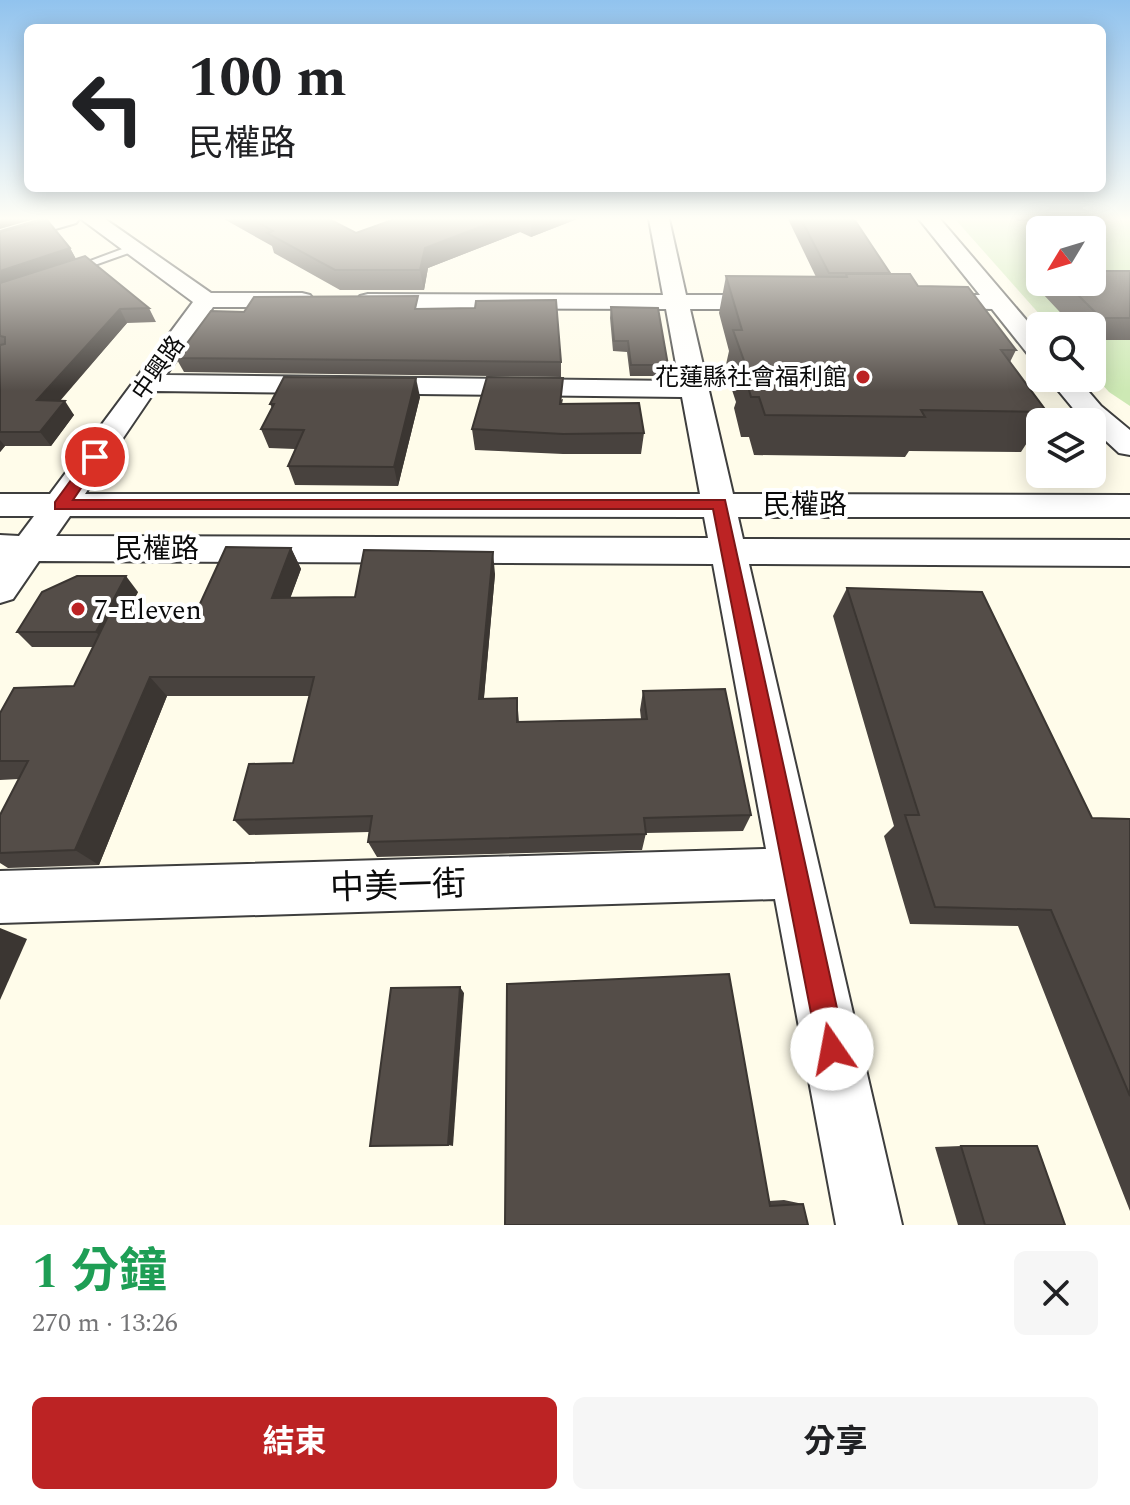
<!DOCTYPE html>
<html lang="zh-TW">
<meta charset="utf-8">
<style>
:root{--surface:#fff;--page:#f6f6f6;--text:#202124;--muted:#757577;--accent:#bc2324}
body{margin:0;font-family:Spectral,"Noto Sans TC",serif;background:var(--page);color:var(--text);height:100vh;display:flex;flex-direction:column;font-size:30px;white-space:nowrap}
*{box-sizing:border-box;margin:0}
p{font-size:26px;color:var(--muted)}
.icon{flex:none;width:44px;height:44px;fill:none;stroke:currentColor;stroke-width:2;stroke-linecap:round;stroke-linejoin:round}
.map{position:relative;height:1225px;overflow:hidden}
.sheet{display:flex;flex-direction:column;background:var(--surface);flex:1}
.sheet>*{flex:none}
.guide{position:absolute;left:24px;top:24px;width:1082px;height:168px;border-radius:12px;box-shadow:0 4px 20px #0003;background:#fff;color:var(--text);overflow:hidden}
.needle{width:52px;rotate:232deg}
.fabs{position:absolute;left:1026px;top:216px;display:grid;gap:16px}
.fabs a{display:grid;place-items:center;width:80px;height:80px;border-radius:12px;background:var(--surface);box-shadow:0 4px 20px #0003;font-size:40px}
.pin{position:absolute;display:grid;place-items:center;width:68px;height:68px;color:#fff;margin:-34px;border:4px solid #fff;border-radius:50%;box-shadow:0 2px 8px #0007}
.me{position:absolute;width:88px;margin:-44px;rotate:348deg;stroke-linejoin:round;filter:drop-shadow(0 0 6px #0008)}
.turn{display:flex;align-items:center;gap:28px;height:168px;padding:0 32px;font-size:36px}
.turn .icon{width:104px;height:104px;stroke-width:2.5}
.turn b{display:block;font-size:56px;line-height:68px}
.round{display:grid;place-items:center;flex:none;width:84px;height:84px;border-radius:12px;background:var(--page)}
.overview{display:flex;align-items:center;justify-content:space-between;height:136px;padding:0 32px}
h1{font-size:48px;font-weight:700;line-height:60px;color:#1e9e55}
.cta{display:flex;gap:16px;margin-top:auto;padding:16px 32px}
.cta a{flex:1;height:92px;border-radius:12px;background:var(--accent);color:#fff;font-size:32px;font-weight:700;line-height:92px;text-align:center}
.cta a+a{background:var(--page);color:var(--text)}
.map>svg:first-child{display:block}
</style>
<div class="map">
<svg width="1130" height="1225" viewBox="0 0 1130 1225">
<rect width="100%" height="100%" fill="#fffcea"/>
<!-- green -->
<path fill="#cde9b4" fill-rule="evenodd" d="M955,219H1130V406L1109,392L1092,373V326H1050ZM1040,230H1092V282H1040Z"/>
<g fill="none" stroke-linecap="round" stroke-linejoin="round">
<!-- lane casing -->
<g stroke="#3e3e3e" stroke-width="4">
<polygon id="lane" points="133,245 138,248 137,250 75,272 66,270"/>
</g>
<!-- street casing -->
<g stroke="#3e3e3e" stroke-width="4">
<g id="street">
<polygon points="46,219 79,219 76,223 0,245 0,232"/>
<path d="M81,219H105L211,293H302L310,295L314,300L310,305L302,307H213L166,375L679,381L666,309L368,308L360,306L356,301L360,296L368,294L663,295L649,219H669L686,295H774L782,297L786,302L782,307L774,309H690L733,494L1130,495V517H738L743,539L1130,540V566L749,564L902,1225H836L775,899L0,923V871L766,849L713,564L39,561L13,599L0,603V535L19,536L34,516H0V494H50L193,302ZM155,391L682,397L700,494H85ZM70,516L704,517L708,538L56,536Z"/>
<polygon points="919,219 940,219 1040,336 1040,360 1031,358 992,309 920,307 916,302 920,297 928,295 980,295"/>
<polygon points="1048,378 1077,378 1101,406 1130,430 1130,455 1119,453 1092,428 1092,422 1081,418"/>
</g>
</g>
<!-- lane -->
<use href="#lane" fill="#fff" fill-rule="evenodd"/>
<!-- street -->
<use href="#street" fill="#fff" fill-rule="evenodd"/>
</g>
<!-- wall -->
<g fill="#48423e">
<polygon points="224,219 329,219 356,233 395,219 577,219 531,237 520,232 428,268 424,290 340,290 274,253 272,246"/>
<polygon points="788,219 854,219 890,273 918,286 1016,350 1010,362 1047,412 1021,452 909,451 905,457 754,455 749,437 741,437 734,408 736,402 725,369 729,351 719,313 726,276 816,277"/>
<polygon points="1015,219 1103,219 1101,222 1017,221"/>
<polygon points="0,232 70,248 76,259 149,308 156,322 127,323 60,401 74,415 51,446 5,446 0,452"/>
<polygon points="1130,271 1130,340 1092,340 1092,326 1073,326 1042,293 1048,282 1092,282"/>
<polygon points="611,307 668,365 667,376 630,376 627,352 613,351 610,318"/>
<polygon points="420,309 561,362 561,377 184,372 176,358 244,312"/>
<polygon points="420,397 398,486 295,485 288,466 295,449 269,448 261,429 272,408 270,404"/>
<polygon points="563,399 562,404 644,433 641,454 563,454 475,450 472,429"/>
<polygon points="291,548 301,569 290,598 355,597 495,574 484,698 517,698 519,722 641,719 640,710 643,691 751,815 743,831 646,833 642,850 377,857 368,842 369,832 249,835 234,820 293,763 310,696 167,696 99,865 8,868 0,863 0,815 19,779 0,780 0,713 74,686 93,647 32,647 17,632 138,592 130,607 199,606"/>
<polygon points="847,588 1092,818 1130,819 1130,1211 1018,926 910,924 884,836 894,826 833,616"/>
<polygon points="961,1146 1065,1225 958,1225 935,1147"/>
<polygon points="784,1200 803,1204 505,1225 769,1201"/>
</g>
<!-- shaded-wall -->
<g fill="#3b3632">
<polygon points="0,219 34,219 0,229"/>
<polygon points="501,219 519,219 520,232 428,268 424,290 420,270 425,248"/>
<polygon points="531,219 577,219 531,237"/>
<polygon points="70,248 77,261 0,287 0,271"/>
<polygon points="120,309 127,323 47,415 37,400"/>
<polygon points="416,378 420,397 398,486 394,467"/>
<polygon points="65,401 74,415 51,446 40,432"/>
<polygon points="0,440 5,446 0,452"/>
<polygon points="291,548 301,569 283,618 272,598"/>
<polygon points="493,552 495,574 482,718 479,699"/>
<polygon points="126,576 138,592 109,647 96,632"/>
<polygon points="150,677 167,696 99,865 75,850"/>
<polygon points="0,928 27,939 0,1000"/>
<polygon points="460,987 464,993 453,1146 448,1145"/>
</g>
<!-- building -->
<g fill="#544d48" stroke="#3b3632" stroke-width="2">
<polygon points="252,219 329,219 356,233 395,219 501,219 425,248 420,270 335,270 267,233 273,231"/>
<polygon points="801,219 854,219 890,273 829,273"/>
<polygon points="47,220 70,248 0,271 0,232"/>
<polygon points="85,256 149,308 120,309 37,400 65,401 40,432 0,432 0,345 5,344 5,337 0,336 0,283"/>
<polygon points="1092,271 1130,271 1130,318 1101,318 1065,282 1092,282"/>
<polygon points="846,274 910,274 918,286 968,287 1016,350 1001,350 1047,412 921,410 925,417 765,415 759,397 751,397 743,369 747,369 733,330 742,330 726,276 847,277"/>
<polygon points="418,296 415,309 475,308 476,301 556,300 561,362 176,358 211,311 244,312 254,297"/>
<polygon points="611,307 658,308 668,365 631,365 628,341 614,341"/>
<polygon points="284,377 416,378 394,467 288,466 304,430 261,429 274,404 270,404"/>
<polygon points="487,377 563,378 560,404 639,403 644,433 563,434 472,429"/>
<polygon points="226,547 291,548 272,598 355,597 364,550 493,552 479,699 517,698 517,722 647,719 643,691 725,689 751,815 644,818 646,834 368,842 372,816 234,820 249,764 293,763 314,677 150,677 75,850 0,853 0,815 28,761 0,761 0,713 14,688 74,686 112,608 199,606"/>
<polygon points="77,576 126,576 96,632 17,632 42,592"/>
<polygon points="847,588 982,592 1092,818 1130,819 1130,1096 1051,910 935,907 905,815 919,815"/>
<polygon points="729,974 770,1206 803,1204 808,1225 505,1225 507,984"/>
<polygon points="460,987 448,1145 370,1146 391,988"/>
<polygon points="961,1146 1037,1146 1065,1225 985,1225"/>
</g>
<!-- sky -->
<linearGradient id="sky" x2="0" y2="1"><stop stop-color="#91c3ee"/><stop offset="0.56" stop-color="#fffef6"/><stop offset="1" stop-color="#fffef6" stop-opacity="0"/></linearGradient>
<rect width="1130" height="391" fill="url(#sky)"/>
<!-- route -->
<polygon fill="#bc2324" stroke="#7a1717" stroke-width="2" points="95,452 102,457 73,500 725,500 846,1049 842,1059 832,1063 822,1059 818,1049 713,509 55,509 55,502 90,454"/>
<!-- markers -->
<g fill="#bc2324" stroke="#fff" stroke-width="3">
<circle cx="863" cy="377" r="8"/>
<circle cx="78" cy="609" r="8"/>
</g>
<g text-anchor="middle" stroke-width="8" stroke-linejoin="round" paint-order="stroke">
<!-- far-street labels -->
<g font-size="24" fill="#0b0b0b" stroke="#fff">
<text transform="translate(158 368) rotate(-55)" y="8">中興路</text>
</g>
<!-- far-poi labels -->
<g font-size="24" fill="#0b0b0b" stroke="#fff" text-anchor="end">
<text x="847" y="385">花蓮縣社會福利館</text>
</g>
<!-- street labels -->
<g font-size="28" fill="#0b0b0b" stroke="#fff">
<text x="805" y="514">民權路</text>
<text x="157" y="558">民權路</text>
</g>
<!-- poi labels -->
<g font-size="28" fill="#0b0b0b" stroke="#fff" text-anchor="start">
<text x="94" y="619">7-Eleven</text>
</g>
<!-- near-street labels -->
<g font-size="34" fill="#0b0b0b" stroke="#fff">
<text transform="translate(398 885) rotate(-2)" y="12">中美一街</text>
</g>
</g>
</svg>
<div class="fabs">
<a><svg class="needle" viewBox="-14 -14 28 28"><path d="M0-13l5 13h-10z" fill="#e53935"/><path d="M0 13l5-13h-10z" fill="#757577"/></svg></a>
<a><svg class="icon" aria-label="search" viewBox="0 0 24 24"><circle cx="10" cy="10" r="6"/><path d="M15 15l6 6"/></svg></a>
<a><svg class="icon" aria-label="layers" viewBox="0 0 24 24"><path d="M12 4l9 5-9 5-9-5zM3 14l9 5 9-5"/></svg></a>
</div>
<div class="pin" style="left:95px;top:457px;background:#d93025"><svg class="icon" aria-label="arrive" viewBox="0 0 24 24"><path d="M6 21V4h12l-3 4 3 4H6"/></svg></div>
<svg class="me" style="left:832px;top:1049px" viewBox="-20 -20 40 40"><circle r="19" fill="#fff"/><path d="M0-13L10 11 0 6-10 11z" fill="#bc2324"/></svg>
<div class="guide">
<div class="turn"><svg class="icon" aria-label="left" viewBox="0 0 24 24"><path d="M17 20v-9H6M10 6l-5 5 5 5"/></svg><div><b>100 m</b>民權路</div></div>
</div>
</div>
<section class="sheet">
<div class="overview"><div><h1>1 分鐘</h1><p>270 m · 13:26</p></div><a class="round"><svg class="icon" aria-label="close" viewBox="0 0 24 24"><path d="M6 6l12 12M18 6L6 18"/></svg></a></div>
<div class="cta"><a>結束</a><a>分享</a></div>
</section>
